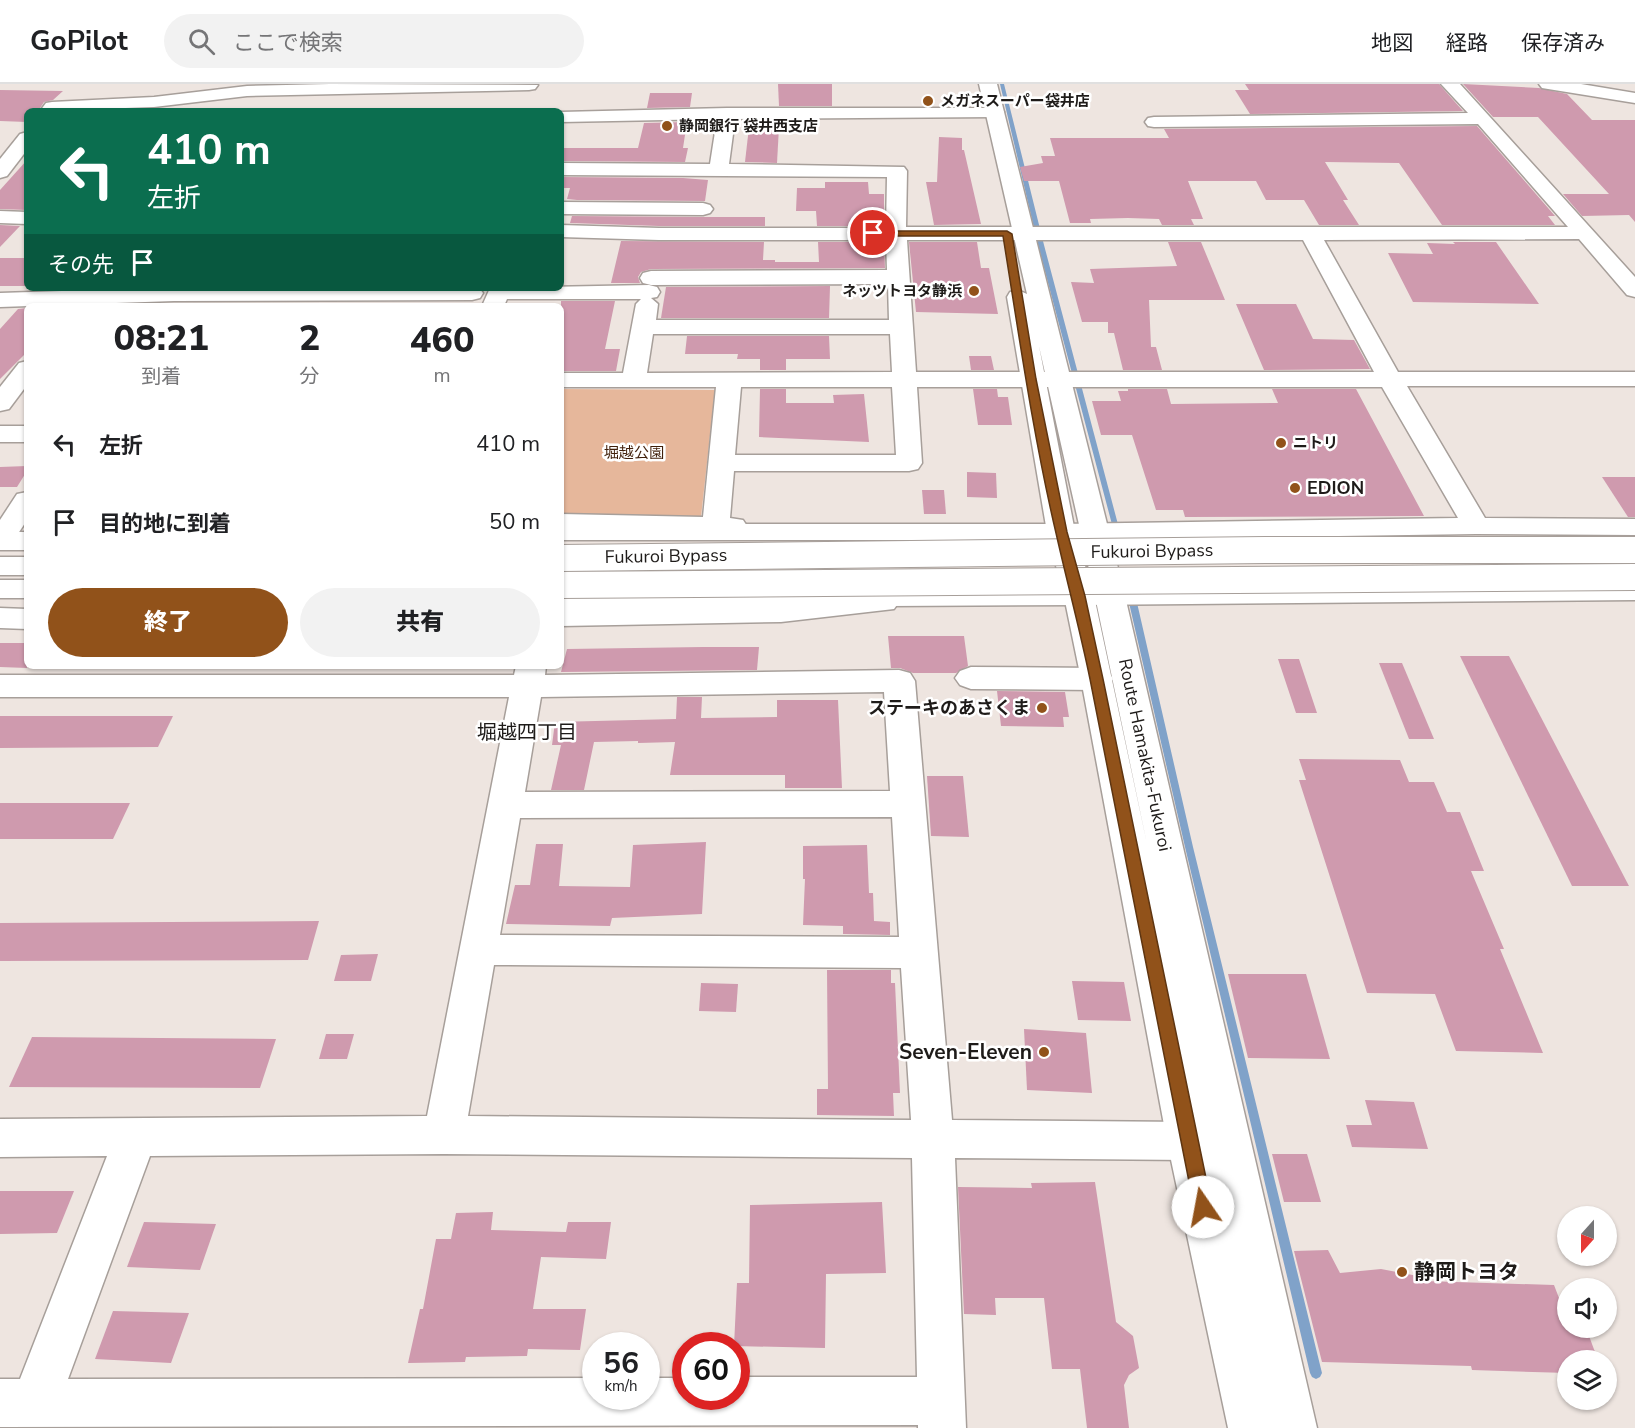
<!DOCTYPE html>
<html lang="ja">
<meta charset="utf-8">
<style>
:root{--surface:#fff;--page:#f2f2f2;--text:#202124;--muted:#757577;--line:#e0e0e0;--accent:#91521a}
body{margin:0;font-family:"Nunito Sans","Noto Sans JP",sans-serif;background:var(--page);color:var(--text);height:100vh;display:flex;flex-direction:column;font-size:22px;white-space:nowrap}
*{box-sizing:border-box;margin:0}
p{font-size:20px;color:var(--muted)}
.icon{flex:none;width:33px;height:33px;fill:none;stroke:currentColor;stroke-width:2;stroke-linecap:round;stroke-linejoin:round}
.map{position:relative;flex:1;overflow:hidden}
.details{position:absolute;left:24px;top:219px;width:540px;height:366px;display:flex;flex-direction:column;background:var(--surface);border-radius:9px;box-shadow:0 2px 4px #0004}
.details>*{flex:none}
.top-card{position:absolute;left:24px;top:24px;width:540px;height:183px;border-radius:9px;box-shadow:0 2px 4px #0004;background:#0b6e4f;color:#fff;overflow:hidden}
.needle{width:39px;rotate:201deg}
.fabs{position:absolute;left:1557px;top:1122px;display:grid;gap:12px}
.fabs a{display:grid;place-items:center;width:60px;height:60px;border-radius:50%;background:var(--surface);box-shadow:0 2px 4px #0004;font-size:30px}
.speed{position:absolute;left:582px;top:1248px;display:flex;gap:12px;font-size:30px;font-weight:700;text-align:center}
.speed>*{display:grid;place-content:center;width:78px;height:78px;border-radius:50%;background:var(--surface);box-shadow:0 2px 4px #0004;line-height:1}
.speed small{font-size:15px;font-weight:400}
.speed .limit{border:9px solid #d22;background:#fff;color:#111}
.pin{position:absolute;display:grid;place-items:center;width:51px;height:51px;color:#fff;margin:-26px;border:3px solid #fff;border-radius:50%;box-shadow:0 2px 6px #0007}
.me{position:absolute;width:66px;margin:-33px;rotate:348deg;stroke-linejoin:round;filter:drop-shadow(0 0 4px #0008)}
.turn{display:flex;align-items:center;gap:21px;height:126px;padding:0 24px;font-size:27px}
.turn .icon{width:78px;height:78px;stroke-width:2.5}
.turn b{display:block;font-size:42px;line-height:51px}
.then{display:flex;align-items:center;height:57px;padding:0 24px;background:#0003;gap:12px;font-size:22px}
.eta{display:flex;justify-content:space-evenly;align-items:center;height:102px;text-align:center}
.eta b{font-size:36px;font-weight:800;line-height:42px}
.primary-button{display:flex;gap:12px;margin-top:auto;padding:12px 24px}
.primary-button a{flex:1;height:69px;border-radius:36px;background:var(--accent);color:#fff;font-size:24px;font-weight:800;line-height:69px;text-align:center}
.primary-button a+a{background:var(--page);color:var(--text)}
ul{padding:0;list-style:none}
li{display:flex;align-items:center;gap:18px;height:78px;padding:0 24px}
li div{flex:1}
li b{display:block;font-size:22px}
li em{font-style:normal}
header{display:flex;align-items:center;gap:36px;box-sizing:border-box;height:84px;padding:0 30px;background:var(--surface);border-bottom:2px solid var(--line)}
header strong{font-size:28px}
nav{display:flex;gap:33px;margin-inline-start:auto;font-size:21px}
.search{width:420px;height:54px;background:var(--page);display:flex;align-items:center;gap:15px;box-sizing:border-box;padding:0 21px;border-radius:33px;color:var(--muted);font-size:22px}
.map>svg:first-child{display:block}
</style>
<header>
<strong>GoPilot</strong>
<div class="search"><svg class="icon" aria-label="search" viewBox="0 0 24 24"><circle cx="10" cy="10" r="6"/><path d="M15 15l6 6"/></svg>ここで検索</div>
<nav><a>地図</a><a>経路</a><a>保存済み</a></nav>
</header>
<div class="map">
<svg width="1635" height="1344" viewBox="0 0 1635 1344">
<rect width="100%" height="100%" fill="#eee5e0"/>
<!-- green -->
<polygon fill="#e6b79b" points="561,305 715,306 701,433 561,432"/>
<g fill="none" stroke-linecap="round" stroke-linejoin="round">
<!-- stream -->
<g fill="#80a2c9" fill-rule="evenodd">
<polygon points="270,0 295,0 293,1 258,3 256,2"/>
<polygon points="1000,0 1004,0 1044,161 1120,448 1119,449 1117,450 1114,448 1038,161"/>
<polygon points="245,2 247,3 247,4 138,16 136,15 138,14"/>
<polygon points="1128,508 1134,508 1135,510 1193,763 1322,1289 1320,1293 1316,1295 1312,1293 1310,1289 1185,763 1127,510"/>
</g>
</g>
<!-- building -->
<g fill="#cf9aae">
<polygon points="778,0 832,0 832,22 779,22"/>
<polygon points="1245,0 1439,0 1463,27 1250,30 1235,6 1249,6"/>
<polygon points="1463,0 1539,4 1567,10 1592,36 1635,36 1635,138 1629,131 1582,132 1563,110 1609,110 1538,33 1493,33"/>
<polygon points="0,6 63,7 53,16 44,18 38,27 27,27 27,38 0,37"/>
<polygon points="650,9 692,9 690,23 647,24"/>
<polygon points="687,38 683,64 688,64 685,78 561,77 561,64 638,64 644,39"/>
<polygon points="1477,42 1555,132 1548,132 1555,141 1442,141 1399,79 1325,78 1348,116 1343,116 1359,141 1319,141 1304,116 1266,116 1256,97 1188,97 1203,135 1191,135 1194,141 1162,141 1159,135 1128,134 1090,135 1091,139 1070,139 1059,97 1024,97 1020,83 1043,79 1041,72 1055,72 1050,54 1169,54 1164,45"/>
<polygon points="749,43 779,43 777,79 745,78"/>
<polygon points="939,53 962,54 962,66 964,66 981,140 934,141 926,98 937,98"/>
<polygon points="27,76 27,126 0,125 0,106"/>
<polygon points="561,93 683,94 708,96 705,117 577,116 567,115 570,104 561,104"/>
<polygon points="825,98 868,98 869,110 884,110 884,142 817,142 816,127 796,127 797,104 825,104"/>
<polygon points="572,132 703,133 765,133 765,142 659,142 570,139"/>
<polygon points="0,141 20,142 0,163"/>
<polygon points="621,157 764,158 763,176 775,176 775,178 819,178 818,158 884,158 885,184 651,185 641,188 638,193 640,199 611,199"/>
<polygon points="909,158 977,158 981,184 989,184 998,230 916,228"/>
<polygon points="1168,158 1201,158 1225,216 1149,216 1151,263 1156,263 1162,286 1123,286 1114,249 1108,249 1108,238 1082,238 1071,198 1094,199 1090,185 1177,182"/>
<polygon points="1453,158 1496,158 1539,220 1413,218 1388,169 1433,170 1427,159 1455,160"/>
<rect x="0" y="174" width="27" height="28"/>
<polygon points="830,202 829,234 661,234 666,203"/>
<polygon points="561,217 615,217 605,265 620,265 616,287 561,287"/>
<polygon points="1236,220 1296,220 1313,255 1354,256 1370,285 1264,286"/>
<polygon points="27,224 27,268 0,295 0,245 18,225"/>
<polygon points="687,252 829,252 830,275 786,275 786,286 760,286 760,275 737,275 738,270 685,270"/>
<polygon points="969,272 991,272 994,286 971,286"/>
<polygon points="760,305 786,305 786,319 834,319 833,311 864,310 869,358 759,353"/>
<polygon points="973,305 997,305 998,313 1008,313 1012,341 978,341"/>
<polygon points="1128,305 1167,305 1171,320 1278,319 1272,305 1356,305 1424,432 1185,433 1183,426 1156,426 1132,351 1101,351 1092,317 1121,317 1118,307 1128,307"/>
<polygon points="27,382 27,387 17,403 0,403 0,383"/>
<polygon points="967,388 996,389 997,414 967,413"/>
<polygon points="1602,393 1635,393 1635,433 1628,433"/>
<polygon points="922,406 944,406 946,430 924,430"/>
<polygon points="888,552 964,552 968,582 956,589 913,589 900,584 891,584"/>
<polygon points="0,559 27,559 27,584 0,583"/>
<polygon points="703,563 759,563 757,586 561,588 567,565"/>
<polygon points="1460,572 1509,572 1629,802 1572,802"/>
<polygon points="1278,575 1299,575 1317,629 1296,629"/>
<polygon points="1379,579 1402,579 1434,655 1409,655"/>
<polygon points="997,607 1065,608 1069,633 1063,633 1064,643 1001,642"/>
<polygon points="677,613 702,613 701,634 777,633 777,616 838,616 842,704 785,704 785,691 670,691 675,658 638,659 638,657 594,658 584,706 551,706 561,661 552,661 555,638 676,635"/>
<polygon points="0,632 173,632 158,663 0,664"/>
<polygon points="1299,675 1400,676 1409,698 1434,698 1447,728 1460,728 1484,787 1471,787 1504,865 1500,865 1543,969 1456,967 1435,910 1367,909 1299,696 1306,696"/>
<polygon points="927,692 963,692 969,753 931,752"/>
<polygon points="0,719 130,719 113,755 0,755"/>
<polygon points="706,758 702,830 612,834 610,842 506,840 515,801 530,801 536,760 563,760 559,802 630,803 633,761"/>
<polygon points="867,761 869,809 873,809 874,837 890,838 890,851 843,850 843,842 803,841 805,795 803,795 803,762"/>
<polygon points="319,837 308,876 0,877 0,839"/>
<polygon points="378,870 371,897 334,897 341,871"/>
<polygon points="827,886 891,886 891,899 895,899 900,1009 893,1009 894,1032 817,1031 817,1005 828,1005"/>
<polygon points="1228,890 1306,890 1330,975 1248,974"/>
<polygon points="1072,897 1124,898 1131,937 1078,936"/>
<polygon points="701,899 738,900 736,928 699,927"/>
<polygon points="1024,945 1086,949 1092,1009 1027,1006"/>
<polygon points="326,950 354,950 347,975 319,975"/>
<polygon points="32,953 276,955 260,1004 9,1003"/>
<polygon points="1365,1016 1414,1018 1428,1065 1352,1063 1346,1041 1372,1041"/>
<polygon points="1272,1070 1307,1070 1321,1118 1284,1118"/>
<polygon points="1095,1098 1116,1238 1133,1252 1139,1284 1129,1291 1124,1301 1129,1344 1087,1344 1080,1285 1052,1285 1044,1214 995,1214 996,1231 964,1230 958,1103 1032,1104 1031,1099"/>
<polygon points="0,1107 74,1107 57,1149 0,1150"/>
<polygon points="882,1118 886,1189 826,1190 825,1264 734,1262 737,1199 749,1199 750,1121"/>
<polygon points="493,1128 491,1146 566,1148 568,1138 611,1138 606,1175 541,1173 533,1225 586,1225 580,1266 528,1265 527,1272 466,1273 465,1278 408,1279 420,1225 423,1225 436,1155 451,1155 456,1129"/>
<polygon points="144,1138 216,1140 200,1186 127,1183"/>
<polygon points="1328,1166 1340,1189 1381,1185 1423,1193 1424,1197 1554,1201 1559,1214 1568,1214 1568,1244 1586,1244 1598,1276 1568,1276 1568,1289 1472,1286 1471,1282 1322,1278 1294,1167"/>
<polygon points="113,1227 189,1229 171,1279 95,1275"/>
</g>
<g fill="none" stroke-linecap="round" stroke-linejoin="round">
<!-- minor casing -->
<g stroke="#a79f9a" stroke-width="3">
<g id="minor">
<polygon points="330,0 538,1 535,5 529,6 247,12 154,23 40,27 46,19 52,18 154,13 247,2"/>
<path d="M1441,0H1460L1635,193V213L1627,211L1579,155L1324,156L1398,288H1635V302H1407L1485,434L1635,435V451L1476,450L1061,456L1051,454L1047,448L1051,442L1061,440L1458,434L1382,303H917L922,379L918,385L909,387H734L730,434L743,436L747,442L743,448L733,450L561,446V430L703,433L716,303H561V289H623L636,220L641,215H507L504,222H482L490,204L649,201L657,203L660,208L657,213L651,214L658,220L656,236H889L888,200L651,201L643,199L640,194L643,189L651,187L887,186L886,156H659L561,153V141L659,144H886L887,93L561,91V79L710,80L717,35L561,38V28L727,24H1001L1004,28L1001,32L995,33L735,35L729,80L904,83L907,87L906,143H1568L1478,40L1154,43L1148,42L1145,38L1148,34L1154,33L1468,29ZM907,156H1303L1374,288H916ZM653,250H890L892,288L647,289ZM741,303H892L896,371H735Z"/>
<polygon points="1539,0 1581,0 1635,9 1635,19 1548,5 1542,4"/>
<polygon points="27,48 27,66 7,92 0,94 0,75 20,50"/>
<polygon points="561,118 703,119 710,121 713,125 710,129 703,131 561,130"/>
<polygon points="0,127 27,128 27,140 0,139"/>
<polygon points="154,204 479,204 483,209 480,214 472,216 174,217 0,223 0,209"/>
<polygon points="27,277 27,301 9,325 0,327 0,303 19,279"/>
<rect x="0" y="342" width="27" height="16"/>
<polygon points="27,408 27,436 10,462 0,465 0,436 17,410"/>
<polygon points="1635,498 1635,516 1079,521 1069,519 1064,512 1069,505 1079,503"/>
<polygon points="884,509 894,511 899,518 894,525 781,538 561,542 561,522 781,518"/>
<polygon points="0,524 27,525 27,545 0,544"/>
<path d="M516,582H546L545,591L899,586L910,589L915,597L952,1036L1188,1038L1203,1043L1209,1057L1203,1071L1188,1076L955,1074L966,1344H918V1341L0,1343V1295H20L107,1072L0,1073V1035L427,1032L509,613H0V591H514ZM884,608L890,707L525,708L541,613ZM892,733L899,853L500,851L520,734ZM494,881L901,884L911,1036L468,1032ZM444,1070L912,1074L917,1293H736V1312H686V1294H646V1312H596V1294L68,1295L150,1072Z"/>
<polygon points="971,583 1097,584 1108,587 1113,595 1108,603 1097,606 971,605 960,601 955,594 960,587"/>
</g>
</g>
<!-- major casing -->
<g stroke="#a79f9a" stroke-width="3">
<path id="major" d="M979,0H997L1125,512L1317,1344H1228L1167,1057L1081,595L1064,512L1047,448L1007,213L1010,208L1018,206L1027,210ZM1039,262L1095,512L1147,760L1094,512L1075,448Z"/>
</g>
<!-- highway casing -->
<g stroke="#a79f9a" stroke-width="3">
<g id="highway">
<polygon points="561,440 1061,440 1071,442 1075,448 1071,454 1061,456 561,456"/>
<rect x="0" y="448" width="27" height="18"/>
<rect x="0" y="473" width="27" height="18"/>
<rect x="0" y="496" width="27" height="18"/>
<polygon points="1079,503 1089,505 1094,512 1089,519 1079,521 561,524 561,506"/>
</g>
</g>
<!-- minor -->
<use href="#minor" fill="#fff" fill-rule="evenodd"/>
<!-- major -->
<use href="#major" fill="#fff" fill-rule="evenodd"/>
<!-- highway -->
<use href="#highway" fill="#fff" fill-rule="evenodd"/>
<!-- highway-bridge casing -->
<g stroke="#a79f9a" stroke-width="28" stroke-linecap="butt">
<g id="highway-bridge">
<polyline points="561,474 1265,466 1635,466"/>
<polyline points="561,501 1635,493"/>
</g>
</g>
<!-- highway-bridge -->
<use href="#highway-bridge" stroke="#fff" stroke-width="26"/>
</g>
<!-- route -->
<path fill="#91521a" stroke="#5e3511" stroke-width="1.5" d="M870,147H1007L1012,150L1036,295L1067,448L1085,512L1103,595L1212,1123L1210,1129L1203,1131L1197,1129L1194,1123L1090,595C1080,546 1067,498 1056,449C1033,351 1019,251 1003,152H873L870,151Z"/>
<!-- markers -->
<g fill="#91521a" stroke="#fff" stroke-width="2">
<circle cx="928" cy="17" r="6"/>
<circle cx="667" cy="42" r="6"/>
<circle cx="974" cy="207" r="6"/>
<circle cx="1281" cy="359" r="6"/>
<circle cx="1295" cy="404" r="6"/>
<circle cx="1042" cy="624" r="6"/>
<circle cx="1044" cy="968" r="6"/>
<circle cx="1402" cy="1188" r="6"/>
</g>
<g text-anchor="middle" stroke-width="5" stroke-linejoin="round" paint-order="stroke">
<!-- far-poi labels -->
<g font-size="15" font-weight="bold" fill="#1e1b19" stroke="#fff" text-anchor="start">
<text x="940" y="22">メガネスーパー袋井店</text>
<text x="679" y="47">静岡銀行 袋井西支店</text>
<text x="962" y="212" text-anchor="end">ネッツトヨタ静浜</text>
<text x="1293" y="364">ニトリ</text>
</g>
<!-- far-park labels -->
<g font-size="15" fill="#401f0a" stroke="#fff">
<text x="634" y="374">堀越公園</text>
</g>
<!-- poi labels -->
<g font-size="18" font-weight="bold" fill="#1e1b19" stroke="#fff" text-anchor="start">
<text x="1307" y="410">EDION</text>
<text x="1030" y="630" text-anchor="end">ステーキのあさくま</text>
</g>
<!-- street labels -->
<g font-size="18" fill="#1e1b19" stroke="#fff">
<text transform="translate(1152 467) rotate(-1)" y="6">Fukuroi Bypass</text>
<text transform="translate(666 472) rotate(-1)" y="6">Fukuroi Bypass</text>
<text transform="translate(1145 671) rotate(78)" y="6">Route Hamakita-Fukuroi</text>
</g>
<!-- neighbourhood labels -->
<g font-size="20" fill="#1e1b19" stroke="#fff">
<text x="527" y="655">堀越四丁目</text>
</g>
<!-- near-poi labels -->
<g font-size="21" font-weight="bold" fill="#1e1b19" stroke="#fff" text-anchor="end">
<text x="1032" y="975">Seven-Eleven</text>
<text x="1414" y="1195" text-anchor="start">静岡トヨタ</text>
</g>
</g>
</svg>
<div class="fabs">
<a><svg class="needle" viewBox="-14 -14 28 28"><path d="M0-13l5 13h-10z" fill="#e53935"/><path d="M0 13l5-13h-10z" fill="#757577"/></svg></a>
<a><svg class="icon" aria-label="sound" viewBox="0 0 24 24"><path d="M4 9h4l5-4v14l-5-4H4zM17 9q2 3 0 6"/></svg></a>
<a><svg class="icon" aria-label="layers" viewBox="0 0 24 24"><path d="M12 4l9 5-9 5-9-5zM3 14l9 5 9-5"/></svg></a>
</div>
<div class="speed"><div>56<small>km/h</small></div><div class="limit">60</div></div>
<div class="pin" style="left:873px;top:149px;background:#d93025"><svg class="icon" aria-label="arrive" viewBox="0 0 24 24"><path d="M6 21V4h12l-3 4 3 4H6"/></svg></div>
<svg class="me" style="left:1203px;top:1123px" viewBox="-20 -20 40 40"><circle r="19" fill="#fff"/><path d="M0-13L10 11 0 6-10 11z" fill="#91521a"/></svg>
<div class="top-card">
<div class="turn"><svg class="icon" aria-label="left" viewBox="0 0 24 24"><path d="M17 20v-9H6M10 6l-5 5 5 5"/></svg><div><b>410 m</b>左折</div></div>
<div class="then">その先<svg class="icon" aria-label="arrive" viewBox="0 0 24 24"><path d="M6 21V4h12l-3 4 3 4H6"/></svg></div>
</div>
<section class="details">
<div class="eta">
<div><b>08:21</b><p>到着</p></div>
<div><b>2</b><p>分</p></div>
<div><b>460</b><p>m</p></div>
</div>
<ul>
<li><svg class="icon" aria-label="left" viewBox="0 0 24 24"><path d="M17 20v-9H6M10 6l-5 5 5 5"/></svg><div><b>左折</b></div><em>410 m</em></li>
<li><svg class="icon" aria-label="arrive" viewBox="0 0 24 24"><path d="M6 21V4h12l-3 4 3 4H6"/></svg><div><b>目的地に到着</b></div><em>50 m</em></li>
</ul>
<div class="primary-button"><a>終了</a><a>共有</a></div>
</section>
</div>
